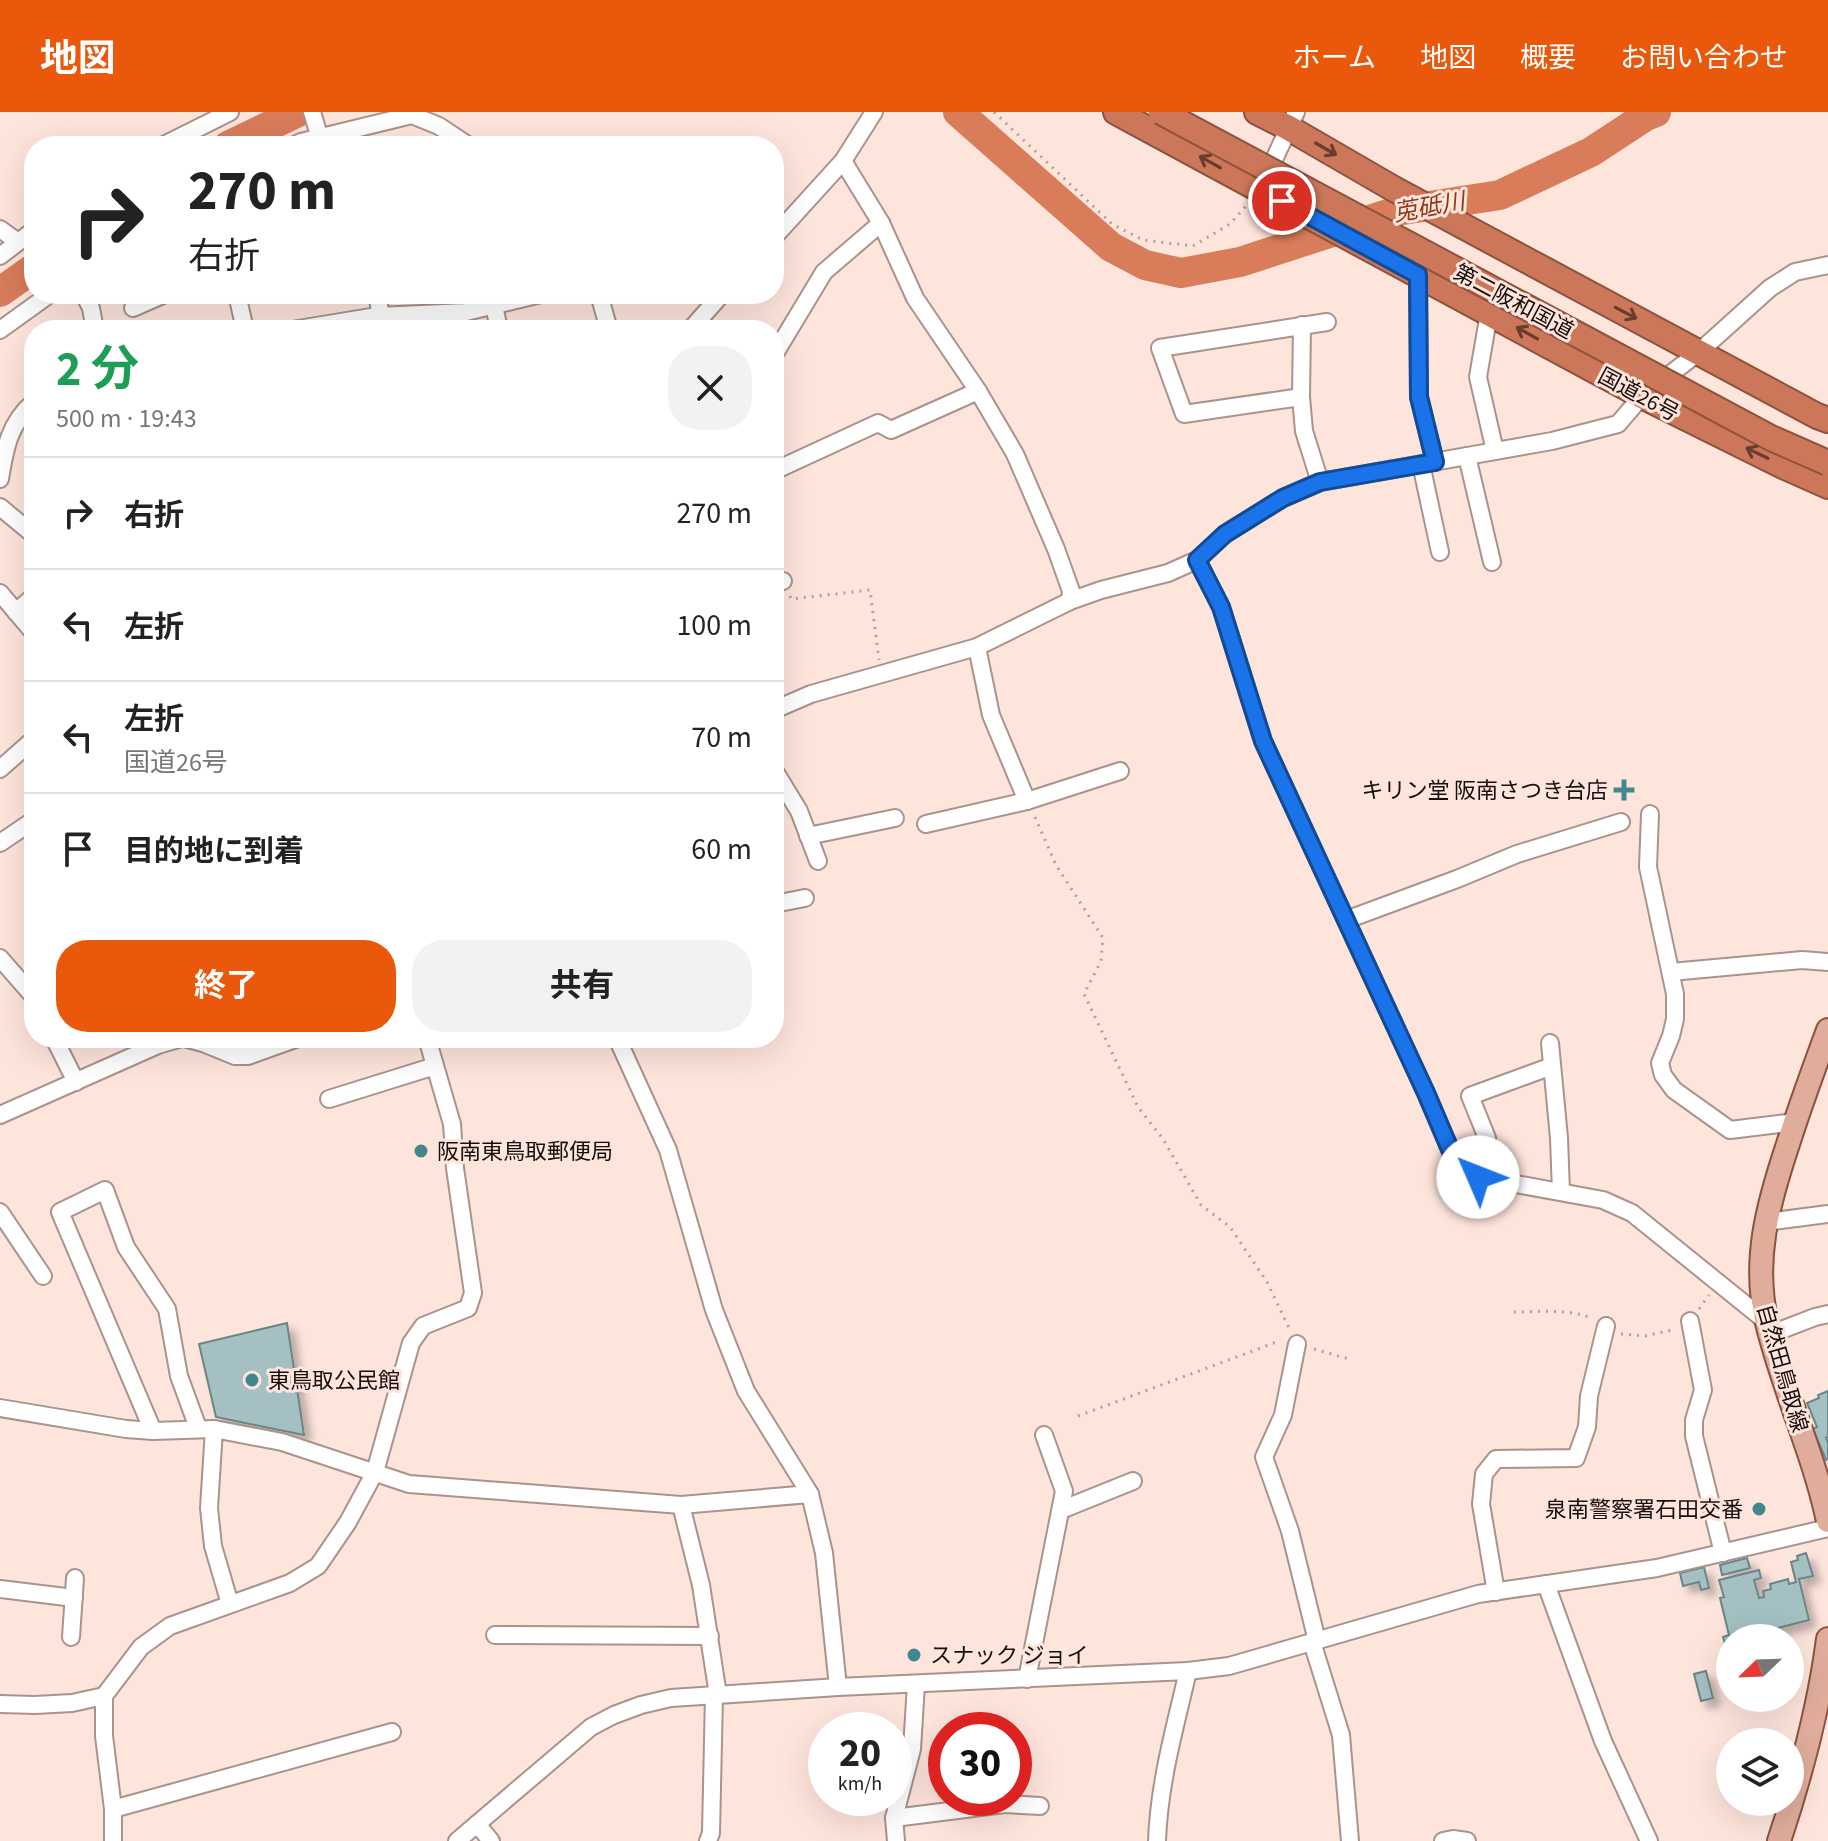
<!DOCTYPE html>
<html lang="ja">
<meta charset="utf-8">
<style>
:root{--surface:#fff;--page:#f2f2f2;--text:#222;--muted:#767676;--line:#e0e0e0;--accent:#ea580c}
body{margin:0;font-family:"Source Sans 3","Noto Sans JP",sans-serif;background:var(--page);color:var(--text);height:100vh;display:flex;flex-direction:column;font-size:30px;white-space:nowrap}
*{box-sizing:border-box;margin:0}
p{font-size:26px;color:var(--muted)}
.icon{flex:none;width:44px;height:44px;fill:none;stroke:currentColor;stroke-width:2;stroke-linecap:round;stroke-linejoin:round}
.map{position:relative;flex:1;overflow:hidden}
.side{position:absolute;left:24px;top:208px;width:760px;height:728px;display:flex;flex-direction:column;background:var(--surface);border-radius:32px;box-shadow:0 8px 32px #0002}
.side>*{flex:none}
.guide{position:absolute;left:24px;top:24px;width:760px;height:168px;border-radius:32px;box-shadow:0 8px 32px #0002;background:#fff;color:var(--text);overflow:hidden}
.needle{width:52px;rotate:247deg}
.controls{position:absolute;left:1716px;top:1512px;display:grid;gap:16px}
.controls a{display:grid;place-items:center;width:88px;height:88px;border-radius:50%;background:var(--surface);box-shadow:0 8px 32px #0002;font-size:40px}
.speed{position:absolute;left:808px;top:1600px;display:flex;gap:16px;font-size:40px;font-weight:700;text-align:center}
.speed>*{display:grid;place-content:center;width:104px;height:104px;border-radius:50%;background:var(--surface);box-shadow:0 8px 32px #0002;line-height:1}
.speed small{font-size:20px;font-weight:400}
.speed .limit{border:12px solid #d22;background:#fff;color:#111}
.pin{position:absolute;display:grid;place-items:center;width:68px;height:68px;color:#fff;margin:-34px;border:4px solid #fff;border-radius:50%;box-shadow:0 2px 8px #0007}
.me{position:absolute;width:88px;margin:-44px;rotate:314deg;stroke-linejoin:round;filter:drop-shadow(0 0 6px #0008)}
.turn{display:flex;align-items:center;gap:28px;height:168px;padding:0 32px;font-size:36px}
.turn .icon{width:104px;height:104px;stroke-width:2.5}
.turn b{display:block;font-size:56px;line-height:68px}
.round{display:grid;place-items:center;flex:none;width:84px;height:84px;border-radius:32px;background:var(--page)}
.overview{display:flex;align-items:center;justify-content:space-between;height:136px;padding:0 32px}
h1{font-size:48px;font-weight:700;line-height:60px;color:#1e9e55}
.cta{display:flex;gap:16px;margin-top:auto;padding:16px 32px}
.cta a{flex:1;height:92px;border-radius:32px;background:var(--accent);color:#fff;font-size:32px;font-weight:700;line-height:92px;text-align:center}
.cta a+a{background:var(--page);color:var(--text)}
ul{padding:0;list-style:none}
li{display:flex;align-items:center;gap:24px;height:112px;padding:0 32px;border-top:2px solid var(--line)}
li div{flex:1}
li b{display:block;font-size:30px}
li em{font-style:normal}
header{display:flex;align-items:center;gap:48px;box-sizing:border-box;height:112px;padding:0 40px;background:var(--accent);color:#fff}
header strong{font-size:38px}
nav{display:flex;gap:44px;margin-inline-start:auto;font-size:28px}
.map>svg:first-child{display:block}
</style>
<header>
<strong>地図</strong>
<nav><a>ホーム</a><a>地図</a><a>概要</a><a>お問い合わせ</a></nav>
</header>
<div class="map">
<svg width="1828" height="1729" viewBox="0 0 1828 1729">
<defs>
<filter id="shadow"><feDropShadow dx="7" dy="7" stdDeviation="4" flood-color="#0004"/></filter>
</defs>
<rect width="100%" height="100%" fill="#fee5dc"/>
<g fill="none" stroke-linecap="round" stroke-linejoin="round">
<!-- river -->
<g stroke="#d87c5a" stroke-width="30">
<polyline points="958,0 1111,135 1145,153 1181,161 1240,150 1397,99 1500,83 1591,40 1646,4 1656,0"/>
<polyline points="228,34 298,0"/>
<polyline points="0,180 34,156"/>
</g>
</g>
<!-- building -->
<g fill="#a4c0c2" stroke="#6a8587" stroke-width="2" filter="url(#shadow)">
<polygon points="287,1211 304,1323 216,1305 199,1232"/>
<polygon points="1828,1279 1828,1325 1826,1326 1828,1331 1828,1347 1826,1348 1813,1317 1817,1315 1807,1291 1819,1286 1818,1283"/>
<polygon points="1806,1441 1813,1464 1799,1467 1809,1508 1739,1526 1730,1526 1730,1550 1723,1525 1729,1523 1720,1486 1724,1485 1719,1468 1759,1458 1761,1466 1754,1468 1759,1486 1764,1485 1763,1479 1771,1477 1770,1472 1788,1467 1789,1472 1796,1470 1791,1450 1798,1448 1797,1444"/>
<polygon points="1747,1446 1750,1456 1722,1463 1720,1453"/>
<polygon points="1704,1455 1709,1476 1701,1478 1699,1470 1683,1474 1680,1461"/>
<polygon points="1706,1559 1713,1586 1701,1589 1694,1562"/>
</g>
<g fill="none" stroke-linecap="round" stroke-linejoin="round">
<!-- minor casing -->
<g stroke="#aa938b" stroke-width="20">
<g id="minor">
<polyline points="312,0 318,20 314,34"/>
<polyline points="162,34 230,0"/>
<polyline points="293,34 301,30 412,3 439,14 469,34"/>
<polyline points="843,49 881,111 915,186 978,279 1015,342 1056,437 1071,479 1070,489"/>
<polyline points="1266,65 1296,0"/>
<polyline points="0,117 18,130"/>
<polyline points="774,125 843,49 874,0"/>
<polyline points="0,144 34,118"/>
<polyline points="1418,163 1419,285 1435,350"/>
<polyline points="84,182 91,196 95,218"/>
<polyline points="240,182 239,191 245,218"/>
<polyline points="377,182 381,204"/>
<polyline points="599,182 609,218"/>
<polyline points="494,193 499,218"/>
<polyline points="133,196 165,182"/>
<polyline points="1489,201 1478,265 1495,339"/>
<polyline points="1302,213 1301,285 1304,319 1320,370"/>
<polyline points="0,218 50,182"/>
<polyline points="292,218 377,204 466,200 541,182"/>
<polyline points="690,218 722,182"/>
<polyline points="774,243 824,160 881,111"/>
<polyline points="1301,285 1184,302 1160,236 1327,210"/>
<polyline points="1467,344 1492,450"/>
<polyline points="1421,352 1440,440"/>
<polyline points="774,359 878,311 891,318 978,279"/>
<path d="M0,367C5,337 9,311 34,290"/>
<polyline points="0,395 34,423"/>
<polyline points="1197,448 1221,495 1263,629 1426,981 1452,1042 1464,1057 1478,1065 1603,1088 1632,1101 1767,1210"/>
<polyline points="774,471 783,469"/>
<polyline points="0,481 34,521"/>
<polyline points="16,500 34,484"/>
<polyline points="977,535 991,603 1027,689"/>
<polyline points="774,598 811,582 977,535 1070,489 1101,478 1168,461 1197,448 1225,422 1283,386 1320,370 1552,329 1618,312 1642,284 1699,240 1770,176 1795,160 1828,153"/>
<polyline points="0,657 34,627"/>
<polyline points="774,658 799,699 818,749"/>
<polyline points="1650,702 1648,755 1675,882 1675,907 1671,924 1660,951 1663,963 1674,978 1730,1018 1795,1010"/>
<polyline points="926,712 1027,689 1120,659"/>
<polyline points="808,724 895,706"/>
<polyline points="0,731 34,708"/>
<polyline points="774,792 805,786"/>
<polyline points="1346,808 1457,767 1517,742 1621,710"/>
<polyline points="0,846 34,885"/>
<polyline points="1671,860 1802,848 1828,850"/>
<polyline points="54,926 76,970"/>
<polyline points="184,926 203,931 235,944 248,944 298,926"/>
<polyline points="617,926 668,1038 714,1198 746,1279 810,1382 824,1441 838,1575"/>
<polyline points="1550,931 1559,1026 1561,1080"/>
<polyline points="329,987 435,954"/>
<polyline points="0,1003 158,933 182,926"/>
<polyline points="1461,1053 1487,1026 1470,984 1552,954"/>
<polyline points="0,1100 43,1164"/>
<polyline points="1766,1110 1828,1102"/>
<polyline points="1690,1209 1703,1278 1694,1308 1694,1324 1723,1441"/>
<polyline points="1771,1222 1815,1205 1828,1202"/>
<polyline points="1297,1232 1283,1303 1264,1345 1290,1419 1317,1529"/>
<polyline points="0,1296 126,1317 153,1319 214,1317 282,1330 409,1372 681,1393 810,1382"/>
<polyline points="214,1317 209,1396 213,1434 230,1492"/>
<polyline points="153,1319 60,1100 105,1078 126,1135 167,1197 179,1264 198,1316"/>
<polyline points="681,1393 701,1473 718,1583"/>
<polyline points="1061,1398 1133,1369"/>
<polyline points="1546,1472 1603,1629 1649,1729"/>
<polyline points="0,1477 74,1486"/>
<polyline points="1496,1480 1481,1392 1484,1362 1496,1347 1576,1346 1587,1315 1589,1284 1606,1214"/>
<polyline points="495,1523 710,1524"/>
<polyline points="71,1525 75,1466"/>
<polyline points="1312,1530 1341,1623 1350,1729"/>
<polyline points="1027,1567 1064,1379 1044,1323"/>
<polyline points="0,1592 35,1593 72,1591 104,1584"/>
<polyline points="113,1697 392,1620"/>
<polyline points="894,1706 1005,1692 1040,1694"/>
<polyline points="477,1712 491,1729"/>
<polyline points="113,1729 113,1697 104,1624 104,1584 141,1535 170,1514 290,1471 318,1454 348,1410 375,1360 411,1231 423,1214 468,1196 473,1181 455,1056 452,1012 427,926"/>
<polyline points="457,1729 591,1615 614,1603 641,1593 671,1586 838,1575 1188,1559 1229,1554 1478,1482 1657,1456 1828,1416"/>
<polyline points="708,1729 711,1721 714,1583"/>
<polyline points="896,1729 894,1706 912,1637 916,1572"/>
<path d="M1157,1729C1159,1671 1175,1615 1188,1559"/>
<polyline points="1443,1729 1453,1727 1467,1729"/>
</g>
</g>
<!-- major casing -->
<g stroke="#8c523e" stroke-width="26">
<g id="major">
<path d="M1828,918C1814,956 1800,994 1788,1032C1768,1092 1752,1149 1767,1211C1783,1278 1814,1342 1828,1409"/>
<path d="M1779,1729C1801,1663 1819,1596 1828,1527"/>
</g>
</g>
<!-- highway casing -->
<g stroke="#8c523e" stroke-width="28">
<g id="highway">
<polyline points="1116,0 1642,284 1783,354 1828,374"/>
<polyline points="1257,0 1287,15 1394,77 1817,304 1828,308"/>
</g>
</g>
<!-- path -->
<g stroke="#b29f98" stroke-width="3" stroke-dasharray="2 6" stroke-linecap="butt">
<polyline points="994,0 1112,112 1143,128 1193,134 1230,112 1247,93"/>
<polyline points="790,484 791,487 870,478 879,548"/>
<polyline points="1035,705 1056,753 1103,826 1101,849 1084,882 1138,995 1163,1027 1201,1093 1230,1115 1267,1170 1290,1218"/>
<polyline points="1699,1197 1709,1183"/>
<path d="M1514,1200C1538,1200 1570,1196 1593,1207"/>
<polyline points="1621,1222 1645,1224 1676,1217"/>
<polyline points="1314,1237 1349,1247"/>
<polyline points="1078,1304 1274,1231 1279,1231"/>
</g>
<!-- minor -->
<use href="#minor" stroke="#fff" stroke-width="16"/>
<!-- major -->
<use href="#major" stroke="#e0ad9b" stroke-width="22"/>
<!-- highway -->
<use href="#highway" stroke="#cc7759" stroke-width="24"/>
<!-- highway-bridge casing -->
<g stroke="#8c523e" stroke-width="28" stroke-linecap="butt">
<polyline id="highway-bridge" points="1161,0 1771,326 1828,351"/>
</g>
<!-- highway-bridge -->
<use href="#highway-bridge" stroke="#cc7759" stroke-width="24"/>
</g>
<!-- one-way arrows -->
<defs><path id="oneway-shaft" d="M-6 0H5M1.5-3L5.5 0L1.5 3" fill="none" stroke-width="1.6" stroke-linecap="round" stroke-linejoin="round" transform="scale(2)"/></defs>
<g stroke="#683d2e">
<use href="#oneway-shaft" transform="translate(1326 37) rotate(30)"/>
<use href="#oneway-shaft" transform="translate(1210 50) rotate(-151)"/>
<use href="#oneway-shaft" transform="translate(1626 201) rotate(28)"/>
<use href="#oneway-shaft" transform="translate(1527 221) rotate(-151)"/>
<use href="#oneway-shaft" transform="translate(1757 341) rotate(-154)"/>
</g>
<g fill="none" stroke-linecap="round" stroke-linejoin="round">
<!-- route casing -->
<g stroke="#114b97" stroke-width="20">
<polyline id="route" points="1282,89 1418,163 1419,285 1435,350 1320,370 1283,386 1225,422 1197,448 1221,495 1263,629 1426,981 1452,1042 1464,1057 1478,1065"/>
</g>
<!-- route -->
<use href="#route" stroke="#1a73e8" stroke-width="14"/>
</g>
<!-- markers -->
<g fill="#40878e" stroke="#fee5dc" stroke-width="3">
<path d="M1620 666h8v8h8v8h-8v8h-8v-8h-8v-8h8z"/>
<circle cx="421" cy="1039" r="8"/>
<circle cx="252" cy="1268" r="8"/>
<circle cx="1759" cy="1397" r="8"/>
<circle cx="914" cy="1543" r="8"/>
</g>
<g text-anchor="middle" stroke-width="6" stroke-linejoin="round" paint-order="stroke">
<!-- street labels -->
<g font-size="22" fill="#160e0b" stroke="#fee5dc">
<text transform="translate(1514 189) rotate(28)" y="8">第二阪和国道</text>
<text transform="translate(1639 282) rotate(28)" y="8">国道26号</text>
<text transform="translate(1783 1256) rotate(74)" y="8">自然田鳥取線</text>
</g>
<!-- poi labels -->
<g font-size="22" fill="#160e0b" stroke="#fee5dc" text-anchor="start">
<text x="1608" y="686" text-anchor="end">キリン堂 阪南さつき台店</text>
<text x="437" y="1047">阪南東鳥取郵便局</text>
<text x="268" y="1276">東鳥取公民館</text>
<text x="1743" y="1405" text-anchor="end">泉南警察署石田交番</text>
<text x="930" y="1551">スナック ジョイ</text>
</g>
<!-- water labels -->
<g font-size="24" font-style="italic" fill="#8e3917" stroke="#fee5dc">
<text transform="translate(1429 95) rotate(-10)" y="8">莵砥川</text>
</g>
</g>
</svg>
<div class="controls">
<a><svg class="needle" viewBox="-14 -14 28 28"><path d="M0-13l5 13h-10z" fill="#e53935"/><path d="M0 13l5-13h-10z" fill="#767676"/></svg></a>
<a><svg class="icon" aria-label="layers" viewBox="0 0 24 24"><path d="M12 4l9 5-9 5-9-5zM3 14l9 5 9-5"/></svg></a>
</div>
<div class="speed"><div>20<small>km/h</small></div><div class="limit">30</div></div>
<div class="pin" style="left:1282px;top:89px;background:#d93025"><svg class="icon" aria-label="arrive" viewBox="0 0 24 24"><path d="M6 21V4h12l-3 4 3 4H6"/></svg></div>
<svg class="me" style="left:1478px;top:1065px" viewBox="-20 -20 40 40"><circle r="19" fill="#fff"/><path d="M0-13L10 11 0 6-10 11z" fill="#1a73e8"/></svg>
<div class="guide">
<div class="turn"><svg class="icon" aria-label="right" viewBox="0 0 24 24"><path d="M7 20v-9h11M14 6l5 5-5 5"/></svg><div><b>270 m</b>右折</div></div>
</div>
<section class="side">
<div class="overview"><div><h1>2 分</h1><p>500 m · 19:43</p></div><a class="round"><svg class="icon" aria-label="close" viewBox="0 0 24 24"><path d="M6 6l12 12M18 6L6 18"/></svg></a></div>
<ul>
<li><svg class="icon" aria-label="right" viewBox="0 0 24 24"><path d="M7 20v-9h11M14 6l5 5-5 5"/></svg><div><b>右折</b></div><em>270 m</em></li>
<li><svg class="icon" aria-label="left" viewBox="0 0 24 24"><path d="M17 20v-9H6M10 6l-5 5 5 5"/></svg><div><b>左折</b></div><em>100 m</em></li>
<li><svg class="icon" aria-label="left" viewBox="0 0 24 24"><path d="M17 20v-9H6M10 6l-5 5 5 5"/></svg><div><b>左折</b><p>国道26号</p></div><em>70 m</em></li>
<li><svg class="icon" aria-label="arrive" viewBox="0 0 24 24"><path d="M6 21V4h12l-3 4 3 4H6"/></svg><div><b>目的地に到着</b></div><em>60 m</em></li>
</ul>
<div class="cta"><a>終了</a><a>共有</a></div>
</section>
</div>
